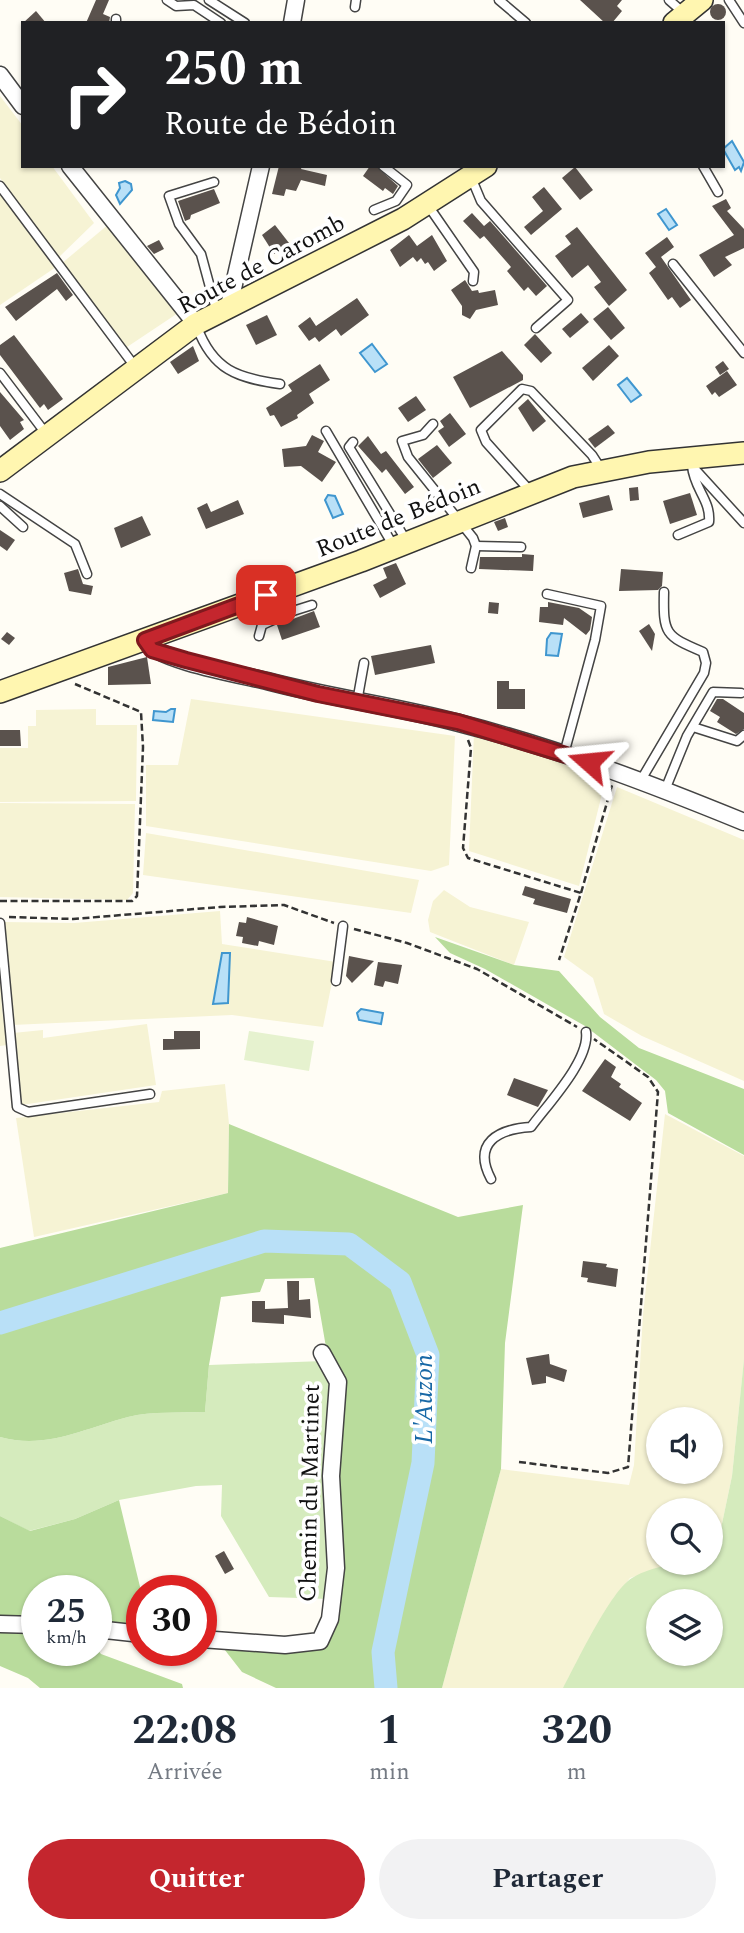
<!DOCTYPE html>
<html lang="fr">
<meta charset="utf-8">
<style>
:root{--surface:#fff;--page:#f2f2f3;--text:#1f2937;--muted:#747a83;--accent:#c4262e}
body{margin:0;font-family:Spectral,serif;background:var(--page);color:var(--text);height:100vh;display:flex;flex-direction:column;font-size:26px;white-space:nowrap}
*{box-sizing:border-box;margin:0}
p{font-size:23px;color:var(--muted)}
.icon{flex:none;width:38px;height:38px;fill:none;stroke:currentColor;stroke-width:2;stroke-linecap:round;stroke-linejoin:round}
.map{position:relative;height:1688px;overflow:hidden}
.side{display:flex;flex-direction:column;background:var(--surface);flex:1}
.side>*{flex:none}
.banner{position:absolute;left:21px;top:21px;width:704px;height:147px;border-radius:0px;box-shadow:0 2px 5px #0004;background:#202124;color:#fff;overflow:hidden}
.buttons{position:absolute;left:646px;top:1407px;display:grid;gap:14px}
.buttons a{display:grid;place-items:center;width:77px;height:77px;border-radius:50%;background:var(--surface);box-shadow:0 2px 5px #0004;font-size:35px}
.speed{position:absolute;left:21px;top:1575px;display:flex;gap:14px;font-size:35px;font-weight:700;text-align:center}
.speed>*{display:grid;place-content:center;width:91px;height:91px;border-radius:50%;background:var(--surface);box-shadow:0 2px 5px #0004;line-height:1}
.speed small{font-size:18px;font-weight:400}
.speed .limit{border:10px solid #d22;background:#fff;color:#111}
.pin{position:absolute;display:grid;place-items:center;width:60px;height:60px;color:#fff;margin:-30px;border-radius:14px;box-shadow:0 4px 10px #0006}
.me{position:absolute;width:77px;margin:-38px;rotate:288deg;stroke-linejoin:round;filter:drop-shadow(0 0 5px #0008)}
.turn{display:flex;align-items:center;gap:24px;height:147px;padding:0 28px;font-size:32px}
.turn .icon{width:91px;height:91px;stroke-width:2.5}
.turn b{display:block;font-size:49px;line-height:60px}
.eta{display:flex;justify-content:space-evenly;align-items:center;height:119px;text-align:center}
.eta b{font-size:42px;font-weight:700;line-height:49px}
.primary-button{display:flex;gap:14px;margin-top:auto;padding:14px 28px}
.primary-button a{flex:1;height:80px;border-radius:42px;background:var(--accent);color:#fff;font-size:28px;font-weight:700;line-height:80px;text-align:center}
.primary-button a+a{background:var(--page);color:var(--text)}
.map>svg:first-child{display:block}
</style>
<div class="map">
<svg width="744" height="1688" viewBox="0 0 744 1688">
<rect width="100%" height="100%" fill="#fffdf5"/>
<!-- farmland -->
<g fill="#f6f3d4" fill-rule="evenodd">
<polygon points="0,96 23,126 23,166 52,166 94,223 58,258 0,178"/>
<polygon points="0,191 56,267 0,305"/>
<polygon points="109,224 178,313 127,347 61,264"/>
<polygon points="191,699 455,736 449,865 431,871 146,826 146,765 178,765"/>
<polygon points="96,709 96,725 137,725 136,801 0,802 0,748 28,748 28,726 36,726 36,710"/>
<polygon points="474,733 607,774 579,886 469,851"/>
<polygon points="617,787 744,840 744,1081 642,1036 604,1014 593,978 564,957"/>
<polygon points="0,803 135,804 133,893 127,900 0,897"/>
<polygon points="146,833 419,880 411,913 143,875"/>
<polygon points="444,890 470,907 529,922 514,965 430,932 428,920 433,901"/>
<polygon points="220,911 222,944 336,962 323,1027 232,1015 12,1025 5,922 74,923"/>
<polygon points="0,965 2,1008 7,1045 0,1046"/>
<polygon points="147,1024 156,1085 21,1105 13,1033 43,1030 43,1038"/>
<polygon points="225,1084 229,1124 228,1193 34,1237 16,1118 159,1102 162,1091"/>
<path d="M665,1114L744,1156V1359L732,1476L719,1538L711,1543L710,1510H658V1563H676L630,1578L611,1602L563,1688H442L501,1469L629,1485L634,1465L643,1315ZM658,1419H710V1472H658Z"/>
</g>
<!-- green -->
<g fill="#d5ebbd" fill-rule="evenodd">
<path d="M744,1359V1688H563C576,1664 611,1590 632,1578C655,1564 684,1563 710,1563L711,1543L719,1538L732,1476ZM658,1601H710V1654H658Z"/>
<path d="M324,1361L335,1381L329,1599L269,1597L221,1516L222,1485L196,1486L119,1500L75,1519L29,1531L0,1516V1437C46,1450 85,1428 128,1417C152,1411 180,1413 205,1412L209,1365Z"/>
</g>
<!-- forest -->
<g fill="#b9dc9c">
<polygon points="435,937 514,965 559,971 600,1017 639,1048 744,1089 744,1155 668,1113 665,1091 656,1080 585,1026 485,969 450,953"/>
<path d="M229,1124L458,1217L523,1205L505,1343L501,1469L442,1688H276L242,1672L221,1645H322L344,1382L327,1353L314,1278L265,1279L260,1292L221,1297L209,1365L205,1412C181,1413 152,1411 128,1417C85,1428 46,1450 0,1437V1248L228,1193Z"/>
<polygon points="119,1500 142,1595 142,1630 96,1625 96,1591 37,1591 37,1650 96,1648 101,1654 182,1684 183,1688 40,1688 28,1678 0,1666 0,1516 30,1531 75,1519"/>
</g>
<!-- pitch -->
<polygon fill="#e6f2cf" points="249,1031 314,1041 309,1071 244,1060"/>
<!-- water -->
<g fill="#b9e0f7" stroke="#3f96cf" stroke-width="2">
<polygon points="732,141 744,162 741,171 739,167 735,170 723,149"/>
<polygon points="125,181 131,184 132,190 120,204 116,195 120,188 119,183"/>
<polygon points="666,209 677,225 669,230 658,214"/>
<polygon points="372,344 387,364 375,372 360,353"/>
<polygon points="627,378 641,395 631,402 618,385"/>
<polygon points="328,495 335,496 343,514 333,518 325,500"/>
<polygon points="551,633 562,634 558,656 546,655 547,639"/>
<polygon points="171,709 175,709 173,722 153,720 154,711 166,712"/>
<polygon points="222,953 230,953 228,1003 213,1004"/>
<polygon points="361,1009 383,1013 381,1024 359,1020 357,1013"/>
</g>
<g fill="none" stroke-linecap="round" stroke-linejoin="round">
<!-- river -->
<polyline stroke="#b9e0f7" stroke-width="23" points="0,1323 264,1241 349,1244 400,1282 428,1355 423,1463 383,1652 386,1688"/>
</g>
<!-- building -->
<g fill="#5a524d">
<polygon points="96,0 109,0 103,14 110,17 109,23 86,23"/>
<polygon points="580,0 622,0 617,6 622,11 612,23 605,23"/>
<circle cx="718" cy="12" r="8"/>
<polygon points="36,11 46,23 23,23"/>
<polygon points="279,166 302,166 301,169 327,175 325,186 301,180 296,191 286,189 284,196 272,194"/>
<polygon points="370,166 376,166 398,186 393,194 385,188 383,191 363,176"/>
<polygon points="575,167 593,190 580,200 562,178"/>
<polygon points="544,187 562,209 531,235 524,227 543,211 532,197"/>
<polygon points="214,189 220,203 191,215 190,219 185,221 178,201"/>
<polygon points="726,199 731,208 727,211 744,229 744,248 725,257 732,265 714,277 699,255 734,235 712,206"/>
<polygon points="472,213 484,226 490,221 547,286 536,296 528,287 524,291 507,271 511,267 484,236 480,239 463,221"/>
<polygon points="275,225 289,243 274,254 262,235"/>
<polygon points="577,227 627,290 609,306 594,287 601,282 588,265 572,278 555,256 571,244 565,236"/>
<polygon points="409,235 417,246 432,235 447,261 434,271 428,262 425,264 421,258 417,262 413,257 400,267 390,250"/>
<polygon points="667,237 674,247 661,257 691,300 680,308 672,297 668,300 649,273 656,267 645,253"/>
<polygon points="159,240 164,249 154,254 147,246"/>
<polygon points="57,273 73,295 66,301 57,289 16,321 5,307"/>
<polygon points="465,280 472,291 478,290 479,293 495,290 498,305 476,310 470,319 462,315 462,306 451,290"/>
<polygon points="357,298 369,315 341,336 336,329 319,342 315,337 309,341 298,326 310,317 316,326"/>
<polygon points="608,307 625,328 611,340 593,319"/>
<polygon points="581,313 589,322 570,338 562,329"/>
<polygon points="267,315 277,335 256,345 246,325"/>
<polygon points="535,334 552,353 541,363 524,345"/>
<polygon points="14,335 63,399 48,410 44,404 40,408 0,355 0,345"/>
<polygon points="609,345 619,356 593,381 582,368"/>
<polygon points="193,346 199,361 178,374 170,362"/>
<polygon points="502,351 523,375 523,380 470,408 453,377"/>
<polygon points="723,361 729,369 720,375 715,367"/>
<polygon points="320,364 330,380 309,394 314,403 297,415 298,418 281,427 274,415 270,416 266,408 292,391 288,385"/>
<polygon points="727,371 737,385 719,397 715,392 712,395 706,386"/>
<polygon points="0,392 24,420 20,422 24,429 10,440 0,426"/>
<polygon points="416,396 426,410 408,422 398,408"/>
<polygon points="528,399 546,421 533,432 518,408"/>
<polygon points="450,413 466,434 449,447 438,431 444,427 440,421"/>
<polygon points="608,425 615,433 595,448 588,439"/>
<polygon points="312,435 324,441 318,452 336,462 322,482 301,466 284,467 282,449 306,446"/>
<polygon points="368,436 381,454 386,451 414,487 405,494 386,469 382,473 358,446"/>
<polygon points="437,445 452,463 433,478 418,459"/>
<polygon points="638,487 639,500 630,501 629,488"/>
<polygon points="690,493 697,515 670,524 663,501"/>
<polygon points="609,495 613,510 583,518 579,503"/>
<polygon points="238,500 244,514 206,529 197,508 207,503 211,512"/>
<polygon points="142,516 151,535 121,548 114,528"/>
<polygon points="505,518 508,527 498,531 494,522"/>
<polygon points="0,530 15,540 7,551 0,546"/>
<polygon points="522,554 534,555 533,571 479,569 480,557 522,557"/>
<polygon points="396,563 406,584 380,598 373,585 387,578 383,568"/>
<polygon points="78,569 83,584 93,586 91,595 69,591 64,573"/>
<polygon points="621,569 663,572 662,586 658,590 619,591"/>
<polygon points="489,602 499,603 498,614 488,613"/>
<polygon points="548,602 579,608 592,617 590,630 586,635 564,618 563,625 539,622 540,607 548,607"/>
<polygon points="314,611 320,627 282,640 277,625"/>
<polygon points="649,624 655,634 652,651 639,631"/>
<polygon points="7,632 15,638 9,645 1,639"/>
<polygon points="431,645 435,663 375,675 371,656"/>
<polygon points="147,657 151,684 108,685 108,667"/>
<polygon points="497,681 509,681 509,689 525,689 525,709 497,709"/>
<polygon points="717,699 723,699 744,713 744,729 736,734 717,722 720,717 710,711"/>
<polygon points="0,730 20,730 21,746 0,746"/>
<polygon points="525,886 571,899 567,913 533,904 535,899 522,895"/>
<polygon points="247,917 278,926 274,945 259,941 258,946 242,943 243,937 236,936 239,922 246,923"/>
<polygon points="349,956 374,961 352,983 346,976"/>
<polygon points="378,962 402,965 398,984 385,981 383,987 374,985"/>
<polygon points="174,1031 200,1031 200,1049 163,1050 163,1039 174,1039"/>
<polygon points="605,1059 616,1067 611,1077 621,1084 619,1087 642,1103 630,1121 582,1091"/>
<polygon points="514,1078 548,1090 538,1107 507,1095"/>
<polygon points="583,1261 607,1264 606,1267 618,1269 616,1287 587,1282 588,1278 581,1277"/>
<polygon points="287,1281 299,1281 299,1300 310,1299 311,1318 284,1315 284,1324 252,1322 252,1301 265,1301 265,1309 288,1308"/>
<polygon points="549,1354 550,1364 567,1370 564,1382 546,1376 546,1383 532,1385 526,1358"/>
<polygon points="224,1551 234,1569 225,1574 215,1556"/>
</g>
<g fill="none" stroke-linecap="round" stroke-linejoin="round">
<!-- lane casing -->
<g stroke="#444" stroke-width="11">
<g id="lane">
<polyline points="167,0 176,6 194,5 221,23"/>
<polyline points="209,0 245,23"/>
<polyline points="499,0 526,23"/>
<polyline points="669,0 685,14"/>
<polyline points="729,0 744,23"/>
<polyline points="355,7 356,0"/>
<polyline points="116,19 116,23"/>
<polyline points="703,166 718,192"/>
<polyline points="471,177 481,201 568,300 536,328"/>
<polyline points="214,182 169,196 179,224 201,254 217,313"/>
<polyline points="0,186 136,368"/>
<polyline points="427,204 474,272 473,281"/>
<polyline points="374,210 396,201 407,185 383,166"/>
<polyline points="673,264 744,353"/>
<path d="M197,327C213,370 237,378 280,384"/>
<polyline points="0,373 47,435"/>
<polyline points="433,424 423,435 402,441 408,457 473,538 476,546 471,568"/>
<polyline points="326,431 393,545"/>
<polyline points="353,442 349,447 406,540"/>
<polyline points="692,466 744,523"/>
<polyline points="531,492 486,442 481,430 522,389 531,391 592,455 601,469"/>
<polyline points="0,494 75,544 87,574"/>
<polyline points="0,506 23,527"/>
<path d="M678,535L709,522C711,500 694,489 692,466"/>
<polyline points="476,546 521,547"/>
<polyline points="547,594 601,606 595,640 564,754"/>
<polyline points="293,611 312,605"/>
<polyline points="259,636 262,625 293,611 285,592"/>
<polyline points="357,702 364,663"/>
<polyline points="693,727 737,741 744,735"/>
<path d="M641,780L704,673L706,663L703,652C665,636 663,634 664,592"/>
<polyline points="665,790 687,736 713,692 741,693"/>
<polyline points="0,923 17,1107 28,1112 150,1094"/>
<polyline points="336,981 343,926"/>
<path d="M491,1179C472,1143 498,1129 531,1127C547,1105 590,1060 586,1032"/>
</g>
</g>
<!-- street casing -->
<g stroke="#444" stroke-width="19">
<g id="street">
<polyline points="292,23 296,0"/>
<polyline points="0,75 23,106"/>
<polyline points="70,166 196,324"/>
<polyline points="229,306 261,166"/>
<path d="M144,640C155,660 242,675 267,681C331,698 396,706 459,723C557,748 651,784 744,822"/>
<polyline points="0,1624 37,1625"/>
<polyline points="96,1629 142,1634"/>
<polyline points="201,1639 285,1645 320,1641 330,1619 336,1568 331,1476 338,1382 322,1353"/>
</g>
</g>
<!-- secondary casing -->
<g stroke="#333" stroke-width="24">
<g id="secondary">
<polyline points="674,23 702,0"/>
<polyline points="0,471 196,324 403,219 486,166"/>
<polyline points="0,692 361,561 573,477 649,462 744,453"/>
</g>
</g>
<!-- path -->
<g stroke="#333" stroke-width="2.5" stroke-dasharray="7 3.5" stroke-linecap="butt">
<polyline points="468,740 471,748 463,848 468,858 581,893 559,960"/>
<polyline points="581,893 612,785"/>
<polyline points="0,901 132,901 137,896 143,747 141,712 75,684"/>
<polyline points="9,917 73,919 220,907 284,905 334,923"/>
<polyline points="354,929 407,943 477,969 577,1027"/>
<polyline points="519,1462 608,1473 628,1467 658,1092 648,1077 594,1039"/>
</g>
<!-- lane -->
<use href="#lane" stroke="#fff" stroke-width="8"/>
<!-- street -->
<use href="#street" stroke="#fff" stroke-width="16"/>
<!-- secondary -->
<use href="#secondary" stroke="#fff6b0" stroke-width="21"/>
</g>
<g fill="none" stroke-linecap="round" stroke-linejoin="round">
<!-- route casing -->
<g stroke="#7f191e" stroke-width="18">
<polyline id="route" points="266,595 145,640 152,650 186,660 318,694 458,722 589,762"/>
</g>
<!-- route -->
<use href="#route" stroke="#c4262e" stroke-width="12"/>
</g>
<g text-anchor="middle" stroke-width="7" stroke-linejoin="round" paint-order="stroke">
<!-- street labels -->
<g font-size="24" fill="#111" stroke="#fff">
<text transform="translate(261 264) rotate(-28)" y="8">Route de Caromb</text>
<text transform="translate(398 517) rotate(-22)" y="8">Route de Bédoin</text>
<text transform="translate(309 1493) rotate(-89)" y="8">Chemin du Martinet</text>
</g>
<!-- water labels -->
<g font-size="26" font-style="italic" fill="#1768a6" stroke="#fff">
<text transform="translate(423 1399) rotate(-90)" y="9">L'Auzon</text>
</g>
</g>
</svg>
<div class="buttons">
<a><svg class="icon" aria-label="sound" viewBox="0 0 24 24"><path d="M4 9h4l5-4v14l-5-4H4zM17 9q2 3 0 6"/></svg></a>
<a><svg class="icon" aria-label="search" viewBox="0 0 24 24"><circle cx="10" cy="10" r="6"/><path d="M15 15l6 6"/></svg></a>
<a><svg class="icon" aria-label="layers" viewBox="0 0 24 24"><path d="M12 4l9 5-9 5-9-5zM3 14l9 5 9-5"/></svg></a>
</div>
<div class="speed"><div>25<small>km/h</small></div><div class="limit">30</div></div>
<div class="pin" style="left:266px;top:595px;background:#d93025"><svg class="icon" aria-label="arrive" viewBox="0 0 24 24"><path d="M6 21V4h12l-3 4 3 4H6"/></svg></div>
<svg class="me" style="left:589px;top:762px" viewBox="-20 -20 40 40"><path d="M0-17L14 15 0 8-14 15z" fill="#c4262e" stroke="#fff" stroke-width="4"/></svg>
<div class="banner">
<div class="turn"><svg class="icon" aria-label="right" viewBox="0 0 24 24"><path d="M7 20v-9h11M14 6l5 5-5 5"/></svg><div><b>250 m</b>Route de Bédoin</div></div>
</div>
</div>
<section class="side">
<div class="eta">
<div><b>22:08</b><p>Arrivée</p></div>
<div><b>1</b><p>min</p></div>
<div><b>320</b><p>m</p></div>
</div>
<div class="primary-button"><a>Quitter</a><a>Partager</a></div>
</section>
